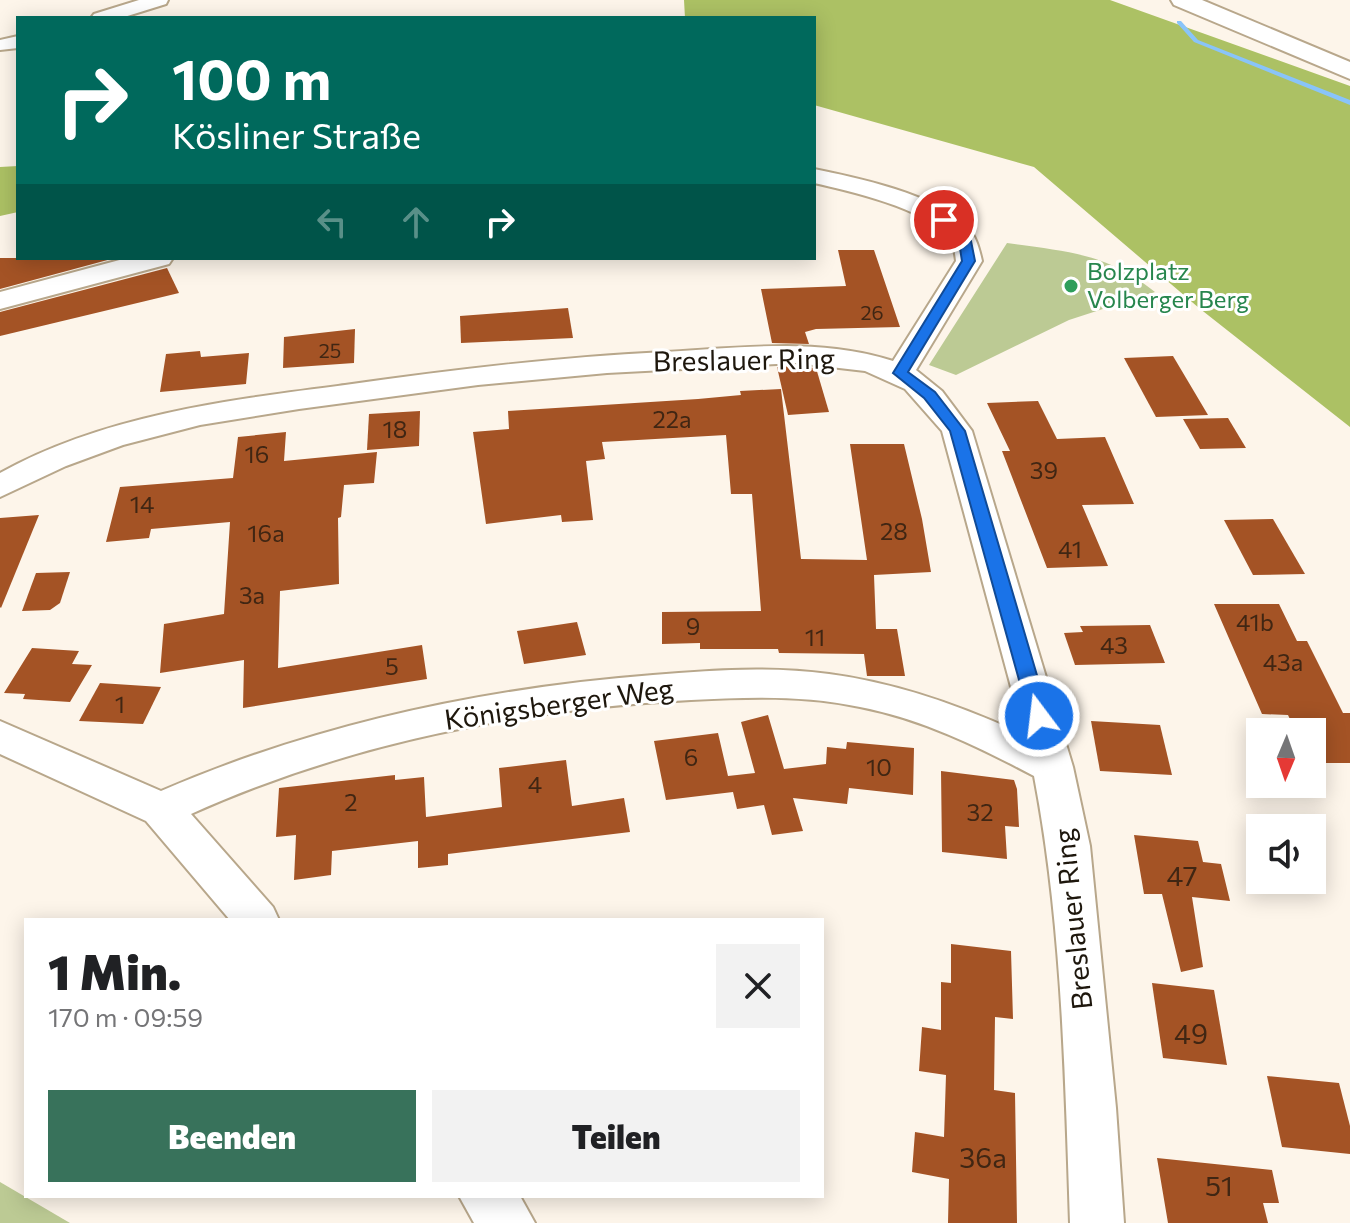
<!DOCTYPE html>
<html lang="de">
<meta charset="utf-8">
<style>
:root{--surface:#fff;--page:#f2f2f2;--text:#202124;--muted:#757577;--accent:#38725b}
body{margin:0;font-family:Commissioner,sans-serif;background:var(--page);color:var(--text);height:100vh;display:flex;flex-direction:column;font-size:30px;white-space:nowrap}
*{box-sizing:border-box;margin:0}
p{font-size:26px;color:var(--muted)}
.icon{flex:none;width:44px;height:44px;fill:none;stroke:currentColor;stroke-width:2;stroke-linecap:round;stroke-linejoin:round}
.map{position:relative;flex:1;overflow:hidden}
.panel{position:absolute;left:24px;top:918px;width:800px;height:280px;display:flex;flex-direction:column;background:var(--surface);border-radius:0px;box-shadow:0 4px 20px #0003}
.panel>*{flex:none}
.top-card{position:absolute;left:16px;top:16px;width:800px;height:244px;border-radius:0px;box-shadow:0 4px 20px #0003;background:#00695c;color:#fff;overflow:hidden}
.needle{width:52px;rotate:182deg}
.controls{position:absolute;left:1246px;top:718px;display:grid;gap:16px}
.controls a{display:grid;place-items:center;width:80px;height:80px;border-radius:0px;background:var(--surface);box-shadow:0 4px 20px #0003;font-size:40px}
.pin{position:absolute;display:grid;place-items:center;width:68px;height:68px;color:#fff;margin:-34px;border:4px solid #fff;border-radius:50%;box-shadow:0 2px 8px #0007}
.me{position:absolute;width:88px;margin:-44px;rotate:345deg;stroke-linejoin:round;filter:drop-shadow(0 0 6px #0008)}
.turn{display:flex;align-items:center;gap:28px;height:168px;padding:0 24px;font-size:36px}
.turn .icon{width:104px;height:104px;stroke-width:2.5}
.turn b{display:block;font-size:56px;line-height:68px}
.lanes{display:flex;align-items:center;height:76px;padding:0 24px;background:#0003;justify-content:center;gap:40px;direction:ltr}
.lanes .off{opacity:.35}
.round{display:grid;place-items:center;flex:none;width:84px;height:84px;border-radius:0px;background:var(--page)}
.head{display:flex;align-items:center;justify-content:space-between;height:136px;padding:0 24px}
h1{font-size:48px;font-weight:800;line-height:60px}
.primary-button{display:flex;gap:16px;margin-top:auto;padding:16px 24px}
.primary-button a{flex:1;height:92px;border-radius:0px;background:var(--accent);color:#fff;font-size:32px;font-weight:800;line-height:92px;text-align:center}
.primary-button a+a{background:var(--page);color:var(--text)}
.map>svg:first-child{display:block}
</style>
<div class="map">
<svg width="1350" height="1223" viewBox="0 0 1350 1223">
<rect width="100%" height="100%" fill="#fdf5ea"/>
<!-- green -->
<g fill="#bcca94">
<path d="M1007,243C1067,252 1105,252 1155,292L1069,320L956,375L929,365Z"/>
<polygon points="0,1182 70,1223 0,1223"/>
</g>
<!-- forest -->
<g fill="#acc164">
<polygon points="684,0 1110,0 1350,86 1350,427 1199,308 1034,167 814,105 814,18 685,18"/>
<polygon points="18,166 18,212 0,216 0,167"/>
</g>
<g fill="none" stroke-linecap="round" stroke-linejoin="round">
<!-- stream -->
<polygon fill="#89c4f9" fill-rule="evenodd" points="1177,21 1181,21 1198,40 1350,100 1350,105 1194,42 1177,23"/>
</g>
<!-- building -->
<g fill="#a45325">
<polygon points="838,250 874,250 900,327 816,329 805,332 809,344 772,343 761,289 846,286"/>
<polygon points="0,258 115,258 0,289"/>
<polygon points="167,268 179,293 0,336 0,312"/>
<polygon points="568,308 573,338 461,343 460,316"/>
<polygon points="355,329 354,363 283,368 284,337"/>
<polygon points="200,351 201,357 249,353 246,384 160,392 166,354"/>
<polygon points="1173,356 1208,415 1156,417 1124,358"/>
<polygon points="796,366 816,368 829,412 788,415 777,367"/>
<polygon points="781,389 801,559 867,560 850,444 904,444 922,519 931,572 874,575 876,629 897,629 905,676 867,676 864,654 779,653 778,649 700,649 700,643 662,644 662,612 761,611 752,494 731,494 726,435 602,442 605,459 586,461 593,520 562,522 561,515 486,524 473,432 509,429 508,411 698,399 741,395 740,391"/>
<polygon points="1038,401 1057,439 1105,437 1134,504 1082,505 1108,566 1047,568 1002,451 1010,451 987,403"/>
<polygon points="420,411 419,446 367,450 369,414"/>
<polygon points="1228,418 1246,448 1200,449 1183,419"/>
<polygon points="286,432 284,461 377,452 374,483 344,485 341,517 338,518 339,584 280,591 278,668 422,645 427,679 243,708 244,660 160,673 164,624 224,614 230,522 151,529 149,538 106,542 120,487 233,478 238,437"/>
<polygon points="39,515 1,608 0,607 0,518"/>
<polygon points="1273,519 1305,574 1253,575 1224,520"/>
<polygon points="70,572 60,603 50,610 22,611 36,573"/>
<polygon points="1214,604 1279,604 1297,641 1307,641 1343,713 1350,713 1350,763 1312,763 1312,732 1296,732 1288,715 1262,714"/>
<polygon points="577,622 586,655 524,664 517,631"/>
<polygon points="1150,625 1165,663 1075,665 1064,633 1083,632 1080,626"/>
<polygon points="32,648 79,651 72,664 92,665 70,702 23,699 25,694 4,693"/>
<polygon points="100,683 161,687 143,724 79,721"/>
<polygon points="768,715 784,769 826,764 827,747 846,749 847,742 914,748 913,795 849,788 847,804 793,798 803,831 772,835 764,805 737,809 733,792 666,800 654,741 718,733 728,776 755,773 741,722"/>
<polygon points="1091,721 1160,725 1172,775 1100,771"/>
<polygon points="566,760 572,806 624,798 630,832 448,854 448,865 418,868 418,841 332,851 331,875 294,880 296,835 276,837 279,788 395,775 395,780 424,777 426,817 502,807 499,768"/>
<polygon points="941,771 1014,780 1017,789 1019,827 1005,826 1007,859 942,852"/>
<polygon points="1134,835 1198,841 1203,862 1221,864 1230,901 1192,897 1203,967 1181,972 1162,894 1144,894"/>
<polygon points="951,944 1011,951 1013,1019 995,1017 994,1090 1015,1093 1017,1223 948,1223 949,1179 912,1172 915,1132 944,1137 946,1075 919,1071 922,1027 941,1030 941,982 951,983"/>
<polygon points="1152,983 1214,990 1227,1065 1163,1058"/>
<polygon points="1267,1076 1339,1083 1350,1126 1350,1154 1282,1147"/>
<polygon points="1157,1158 1272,1170 1279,1203 1263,1203 1268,1223 1168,1223"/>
</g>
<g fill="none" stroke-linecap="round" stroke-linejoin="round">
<!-- minor casing -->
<g stroke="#b8a78b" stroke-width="4">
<g id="minor">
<polygon points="139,0 168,0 166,4 121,18 91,18 94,14"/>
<polygon points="18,36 18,48 0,50 0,40"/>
<path d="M814,169C858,178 935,194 967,227C976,236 979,248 982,261L916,370L942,391L972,431L1073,767L1090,846L1116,1108L1124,1223H1070C1065,1074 1062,922 1034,776C979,747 922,719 860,707C804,695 747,697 691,700C520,709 346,744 191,814L273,907L279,920H230L146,821L0,754V721L161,791C316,724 485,688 653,675C711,670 771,666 829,674C897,683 962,706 1024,735L942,431L905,389L865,371L796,363L607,373L478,385L299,409L200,425L123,445L66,466L0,497V473C104,415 228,400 345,385C451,370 557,357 664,352C740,348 819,337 893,361L956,261C955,253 954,243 949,237C924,208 850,191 814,183Z"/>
<polygon points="127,258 173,258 169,264 0,309 0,292"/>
<polygon points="459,1196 520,1196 535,1223 474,1223"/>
</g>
</g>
<!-- tertiary casing -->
<g stroke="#b8a78b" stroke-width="4">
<polygon id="tertiary" points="1171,0 1202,0 1350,62 1350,79 1174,5"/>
</g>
<!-- minor -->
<use href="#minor" fill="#fff" fill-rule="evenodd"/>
<!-- tertiary -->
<use href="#tertiary" fill="#fff" fill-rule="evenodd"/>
</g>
<!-- route -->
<polygon fill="#1a73e8" stroke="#114b97" stroke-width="2" points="940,218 948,218 971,241 975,261 908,372 935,392 965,431 1049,716 1046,721 1032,721 1029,716 950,431 924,398 893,373 962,261 959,242 940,223"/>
<!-- markers -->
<circle fill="#2e9e5b" stroke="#fff" stroke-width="3" cx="1071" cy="286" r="8"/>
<g text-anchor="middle" stroke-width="6" stroke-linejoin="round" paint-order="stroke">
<!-- far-number labels -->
<g font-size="20" fill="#402613">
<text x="872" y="320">26</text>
<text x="330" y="358">25</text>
</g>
<!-- far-leisure labels -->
<g font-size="24" fill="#27864d" stroke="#fff" text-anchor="start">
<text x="1087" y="280">Bolzplatz<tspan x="1087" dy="28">Volberger Berg</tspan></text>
</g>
<!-- number labels -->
<g font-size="24" fill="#402613">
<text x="672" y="428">22a</text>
<text x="395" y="438">18</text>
<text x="257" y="463">16</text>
<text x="1044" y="479">39</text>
<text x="142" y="513">14</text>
<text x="894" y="540">28</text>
<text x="266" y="542">16a</text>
<text x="1070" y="558">41</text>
<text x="252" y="604">3a</text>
<text x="1255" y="631">41b</text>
<text x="693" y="635">9</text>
<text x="815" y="646">11</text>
<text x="1114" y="654">43</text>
<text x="1283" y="671">43a</text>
<text x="392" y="675">5</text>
<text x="120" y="713">1</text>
<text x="691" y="766">6</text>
<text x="879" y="776">10</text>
<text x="535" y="793">4</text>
<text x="351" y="811">2</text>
<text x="980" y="821">32</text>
</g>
<!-- street labels -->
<g font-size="28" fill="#1e170d" stroke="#fff">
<text transform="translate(744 360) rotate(-1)" y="10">Breslauer Ring</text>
<text transform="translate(559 704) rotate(-8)" y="10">Königsberger Weg</text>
<text transform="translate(1073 919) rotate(-96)" y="10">Breslauer Ring</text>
</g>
<!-- near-number labels -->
<g font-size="28" fill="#402613">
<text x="1182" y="886">47</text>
<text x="1191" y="1044">49</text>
<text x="983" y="1168">36a</text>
<text x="1219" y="1196">51</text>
</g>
</g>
</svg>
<div class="controls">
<a><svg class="needle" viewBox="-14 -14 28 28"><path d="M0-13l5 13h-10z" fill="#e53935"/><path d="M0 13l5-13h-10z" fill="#757577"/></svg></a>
<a><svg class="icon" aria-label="sound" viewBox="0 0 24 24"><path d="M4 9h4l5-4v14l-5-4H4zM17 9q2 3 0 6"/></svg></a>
</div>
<div class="pin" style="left:944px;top:220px;background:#d93025"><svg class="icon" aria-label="arrive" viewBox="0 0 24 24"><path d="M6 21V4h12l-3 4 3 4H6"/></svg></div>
<svg class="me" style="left:1039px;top:716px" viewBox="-20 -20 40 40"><circle r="17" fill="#1a73e8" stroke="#fff" stroke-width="3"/><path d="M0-11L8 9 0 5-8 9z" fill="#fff"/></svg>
<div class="top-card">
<div class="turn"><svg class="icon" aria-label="right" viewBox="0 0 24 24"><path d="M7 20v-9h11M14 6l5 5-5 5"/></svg><div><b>100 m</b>Kösliner Straße</div></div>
<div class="lanes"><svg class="icon off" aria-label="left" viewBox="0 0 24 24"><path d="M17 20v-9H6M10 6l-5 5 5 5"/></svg><svg class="icon off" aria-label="ahead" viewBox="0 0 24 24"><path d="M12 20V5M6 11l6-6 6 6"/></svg><svg class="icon" aria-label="right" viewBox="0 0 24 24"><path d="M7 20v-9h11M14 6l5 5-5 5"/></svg></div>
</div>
<section class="panel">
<div class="head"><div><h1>1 Min.</h1><p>170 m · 09:59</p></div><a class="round"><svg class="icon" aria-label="close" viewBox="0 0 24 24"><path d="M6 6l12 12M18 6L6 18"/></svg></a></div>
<div class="primary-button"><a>Beenden</a><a>Teilen</a></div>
</section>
</div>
